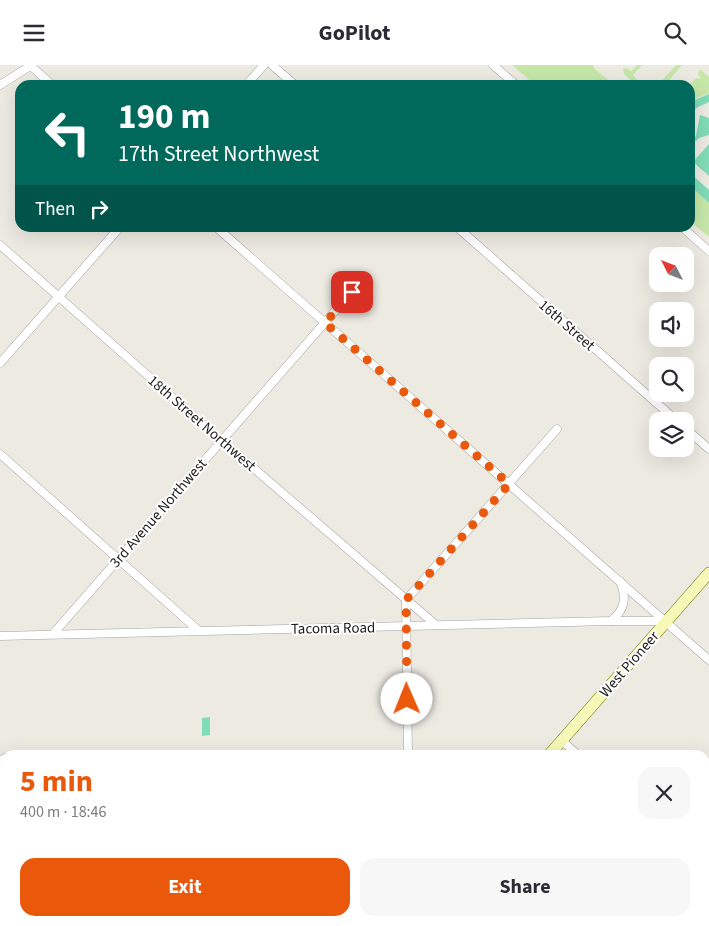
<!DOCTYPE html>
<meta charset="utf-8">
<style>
:root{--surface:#fff;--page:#f7f7f7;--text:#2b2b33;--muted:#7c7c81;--accent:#ea580c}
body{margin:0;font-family:"Source Sans 3",sans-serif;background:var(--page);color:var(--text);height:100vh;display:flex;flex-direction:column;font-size:19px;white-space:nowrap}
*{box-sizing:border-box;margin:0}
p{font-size:16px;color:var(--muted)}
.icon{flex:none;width:28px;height:28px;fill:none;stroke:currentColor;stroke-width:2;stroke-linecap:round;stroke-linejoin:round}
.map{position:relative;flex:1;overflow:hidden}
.sheet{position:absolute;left:0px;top:685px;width:710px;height:176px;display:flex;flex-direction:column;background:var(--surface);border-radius:15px 15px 0 0;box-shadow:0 5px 20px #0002}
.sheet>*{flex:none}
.top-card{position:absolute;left:15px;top:15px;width:680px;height:152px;border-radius:15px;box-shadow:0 5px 20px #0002;background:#00695c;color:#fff;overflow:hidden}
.needle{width:32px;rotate:312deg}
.fabs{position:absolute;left:649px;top:182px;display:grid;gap:10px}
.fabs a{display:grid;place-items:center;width:45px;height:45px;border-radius:10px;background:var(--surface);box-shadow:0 5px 20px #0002;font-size:25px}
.pin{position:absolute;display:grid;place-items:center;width:42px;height:42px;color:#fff;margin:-21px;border-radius:10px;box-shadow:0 2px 8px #0006}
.me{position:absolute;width:55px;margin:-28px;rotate:359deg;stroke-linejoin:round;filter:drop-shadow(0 0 4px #0008)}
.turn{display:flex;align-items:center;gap:18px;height:105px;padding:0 20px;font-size:22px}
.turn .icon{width:65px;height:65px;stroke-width:2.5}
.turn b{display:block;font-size:35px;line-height:42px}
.then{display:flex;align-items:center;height:48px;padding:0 20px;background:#0003;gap:10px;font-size:19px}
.round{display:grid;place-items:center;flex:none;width:52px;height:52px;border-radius:15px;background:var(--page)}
.summary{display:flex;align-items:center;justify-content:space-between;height:85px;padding:0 20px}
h1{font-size:30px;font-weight:700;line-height:38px;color:var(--accent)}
.action{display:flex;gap:10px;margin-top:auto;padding:10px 20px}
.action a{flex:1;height:58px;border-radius:15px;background:var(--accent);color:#fff;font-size:20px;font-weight:700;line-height:58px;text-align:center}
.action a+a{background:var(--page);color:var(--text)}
header{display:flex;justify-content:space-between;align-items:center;height:65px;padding:0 20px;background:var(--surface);font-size:22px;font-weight:700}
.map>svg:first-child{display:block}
</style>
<header><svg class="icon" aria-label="menu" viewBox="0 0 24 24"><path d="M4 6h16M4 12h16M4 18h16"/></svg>GoPilot<svg class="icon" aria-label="search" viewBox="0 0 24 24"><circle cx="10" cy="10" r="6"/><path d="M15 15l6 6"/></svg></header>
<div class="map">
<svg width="709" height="861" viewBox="0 0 709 861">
<rect width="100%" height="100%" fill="#edeae2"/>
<!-- grass -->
<g fill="#c7e7a8">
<polygon points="512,0 593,0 595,4 614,20 535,20"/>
<polygon points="637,0 642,0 633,10 638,16 634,18 624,9 623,4 626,3 631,6"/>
<polygon points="676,0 682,0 665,20 658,20"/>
<polygon points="700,4 709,12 709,28 690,36 689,20 696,13 701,14 698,9"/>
<polygon points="690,121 709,138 709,172 690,156"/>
<polygon points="91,856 119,856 121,861 94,861"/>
<polygon points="195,856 301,856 303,860 301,861 216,861"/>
<polygon points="334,856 366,856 371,861 336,861"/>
</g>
<!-- pitch -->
<g fill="#81dcb8">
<polygon points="709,29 709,37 698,42 690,48 690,37"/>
<polygon points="700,50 709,53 709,70 699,73 696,76 693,74 696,71"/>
<polygon points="709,79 709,111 693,97"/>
<polygon points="690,108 709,125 709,138 690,121"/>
<polygon points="210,652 210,670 202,671 202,653"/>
</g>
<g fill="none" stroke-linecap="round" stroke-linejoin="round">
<!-- minor casing -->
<g stroke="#a3a3a3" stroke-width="9">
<g id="minor">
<polyline points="30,0 52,20"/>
<polyline points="272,0 295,20"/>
<polyline points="493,0 516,20"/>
<polyline points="0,20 30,1"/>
<polyline points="246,20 264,0"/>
<polyline points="216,162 709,595"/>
<polyline points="457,162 677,356"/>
<polyline points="682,162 709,186"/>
<polyline points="0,180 222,376 436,560"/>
<polyline points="0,298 120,162"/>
<polyline points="685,363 709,384"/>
<polyline points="0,389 199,566"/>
<path d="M611,556C625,545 627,533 620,516"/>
<polyline points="53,569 362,215"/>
<polyline points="0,571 611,556 665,556"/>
<polyline points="562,676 578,690"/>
<polyline points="53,690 92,690"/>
<polyline points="408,690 406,535 557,364"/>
<polyline points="0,695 5,693"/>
<polyline points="705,802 709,806"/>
<polyline points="173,856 193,861"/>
</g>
</g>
<!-- secondary casing -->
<g stroke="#657007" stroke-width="12">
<g id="secondary">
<polyline points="549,690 709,508"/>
<polyline points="398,861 402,856"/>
</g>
</g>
<!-- minor -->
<use href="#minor" stroke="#fff" stroke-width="8"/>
<!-- secondary -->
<use href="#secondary" stroke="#f5f8b6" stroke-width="11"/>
</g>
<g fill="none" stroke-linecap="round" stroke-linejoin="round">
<!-- route -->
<polyline stroke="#ea580c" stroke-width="9" stroke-dasharray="0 16.2" points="352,227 325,258 509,419 406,535 407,634"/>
</g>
<g text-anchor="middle" stroke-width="4" stroke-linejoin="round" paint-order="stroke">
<!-- street labels -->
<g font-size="15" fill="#1c1c1c" stroke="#fff">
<text transform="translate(567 260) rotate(41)" y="5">16th Street</text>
<text transform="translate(202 358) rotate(41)" y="5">18th Street Northwest</text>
<text transform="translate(158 448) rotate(-49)" y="5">3rd Avenue Northwest</text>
<text transform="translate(333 563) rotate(-1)" y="5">Tacoma Road</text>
<text transform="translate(629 599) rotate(-49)" y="5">West Pioneer</text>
</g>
</g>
</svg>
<div class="fabs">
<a><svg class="needle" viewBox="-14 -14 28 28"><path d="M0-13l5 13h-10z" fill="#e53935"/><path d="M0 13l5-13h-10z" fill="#7c7c81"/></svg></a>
<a><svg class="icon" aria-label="sound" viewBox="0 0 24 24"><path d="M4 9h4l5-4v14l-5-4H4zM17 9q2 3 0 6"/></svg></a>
<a><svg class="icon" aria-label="search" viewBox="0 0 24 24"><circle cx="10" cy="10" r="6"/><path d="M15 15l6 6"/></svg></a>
<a><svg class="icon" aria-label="layers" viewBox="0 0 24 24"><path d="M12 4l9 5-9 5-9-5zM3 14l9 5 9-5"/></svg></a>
</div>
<div class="pin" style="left:352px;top:227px;background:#d93025"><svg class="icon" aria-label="arrive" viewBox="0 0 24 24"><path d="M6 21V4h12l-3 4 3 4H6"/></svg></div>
<svg class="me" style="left:407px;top:634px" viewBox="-20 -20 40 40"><circle r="19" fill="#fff"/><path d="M0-13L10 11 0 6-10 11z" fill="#ea580c"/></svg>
<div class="top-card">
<div class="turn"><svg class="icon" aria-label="left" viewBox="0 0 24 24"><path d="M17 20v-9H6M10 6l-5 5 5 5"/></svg><div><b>190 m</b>17th Street Northwest</div></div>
<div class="then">Then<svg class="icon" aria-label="right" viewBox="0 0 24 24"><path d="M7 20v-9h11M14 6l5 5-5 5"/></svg></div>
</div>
<section class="sheet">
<div class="summary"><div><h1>5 min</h1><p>400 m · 18:46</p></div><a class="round"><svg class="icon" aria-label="close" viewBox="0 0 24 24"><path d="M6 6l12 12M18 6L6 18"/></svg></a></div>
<div class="action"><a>Exit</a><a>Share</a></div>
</section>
</div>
